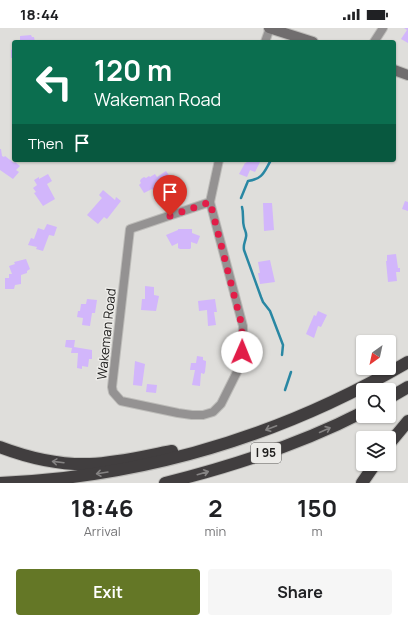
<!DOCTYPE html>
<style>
:root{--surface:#fff;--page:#f6f6f6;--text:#202124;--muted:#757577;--accent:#647726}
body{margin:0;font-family:Manrope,sans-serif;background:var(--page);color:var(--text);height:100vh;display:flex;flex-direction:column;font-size:15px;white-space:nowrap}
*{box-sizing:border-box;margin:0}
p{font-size:13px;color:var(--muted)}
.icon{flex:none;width:22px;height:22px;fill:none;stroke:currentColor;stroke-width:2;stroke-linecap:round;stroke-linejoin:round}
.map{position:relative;height:455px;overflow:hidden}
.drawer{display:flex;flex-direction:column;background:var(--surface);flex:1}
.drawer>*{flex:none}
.top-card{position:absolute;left:12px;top:12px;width:384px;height:122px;border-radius:4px;box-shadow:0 1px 3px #0004;background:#0b6e4f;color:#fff;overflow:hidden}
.needle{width:26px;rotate:213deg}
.buttons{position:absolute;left:356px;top:307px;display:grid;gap:8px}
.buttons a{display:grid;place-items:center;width:40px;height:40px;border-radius:4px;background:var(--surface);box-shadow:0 1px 3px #0004;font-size:20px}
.pin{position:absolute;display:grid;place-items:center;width:34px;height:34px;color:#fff;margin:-41px -17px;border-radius:50% 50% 50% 0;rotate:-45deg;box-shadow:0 0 4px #0007}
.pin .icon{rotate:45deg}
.me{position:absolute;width:44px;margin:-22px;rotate:1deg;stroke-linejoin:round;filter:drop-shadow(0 0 3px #0008)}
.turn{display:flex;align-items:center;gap:14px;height:84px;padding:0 16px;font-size:18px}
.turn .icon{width:52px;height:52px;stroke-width:2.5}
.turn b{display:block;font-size:28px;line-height:34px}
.then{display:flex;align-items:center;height:38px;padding:0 16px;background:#0003;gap:8px;font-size:15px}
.eta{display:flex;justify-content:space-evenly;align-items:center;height:68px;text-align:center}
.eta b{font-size:24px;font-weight:700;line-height:28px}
.primary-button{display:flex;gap:8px;margin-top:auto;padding:8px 16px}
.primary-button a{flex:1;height:46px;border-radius:4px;background:var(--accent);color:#fff;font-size:16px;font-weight:700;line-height:46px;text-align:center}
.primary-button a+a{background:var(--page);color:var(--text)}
.status{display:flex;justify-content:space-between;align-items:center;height:28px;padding:0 20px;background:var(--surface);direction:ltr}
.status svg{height:11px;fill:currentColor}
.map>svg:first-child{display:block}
</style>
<div class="status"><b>18:44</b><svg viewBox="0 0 49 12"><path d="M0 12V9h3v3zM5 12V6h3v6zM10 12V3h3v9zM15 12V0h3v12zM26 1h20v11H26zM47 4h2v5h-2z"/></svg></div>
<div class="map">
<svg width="408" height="455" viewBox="0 0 408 455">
<rect width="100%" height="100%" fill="#dfdedb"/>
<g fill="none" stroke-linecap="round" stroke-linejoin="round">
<!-- stream -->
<g stroke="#2987a3" stroke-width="2.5">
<path d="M241,170L248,153C263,151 264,144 271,132"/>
<path d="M242,179C244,186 242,192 244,199C245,203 247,205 246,209C245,215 243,216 244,222L261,269L263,274L270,283L283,317L282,327"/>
<polyline points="285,362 291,344"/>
</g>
</g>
<!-- building -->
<g fill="#d2b6fb">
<polygon points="404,0 408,0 408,15 401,11 407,2"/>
<polygon points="31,7 32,9 34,9 35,14 20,14 20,8"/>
<polygon points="14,21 14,30 11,30 11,22"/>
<polygon points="0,121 1,121 2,128 4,129 5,128 14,135 15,134 20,138 16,142 19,144 13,151 0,142"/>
<polygon points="248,132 256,132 260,134 255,144 250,142 247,149 239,146 245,135 246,135"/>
<polygon points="166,143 171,150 167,153 168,154 160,160 159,158 153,162 152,161 144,165 139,157 141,155 140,153 141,151 144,149 146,150 149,148 150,149 155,146 157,149"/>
<polygon points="48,146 52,153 47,156 55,171 43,178 34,165 36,164 33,160 37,157 34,152 39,149 39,151"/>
<polygon points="103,162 115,172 116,169 121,173 107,191 104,189 98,196 87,187 102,170 99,167"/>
<polygon points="405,173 408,174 408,183 402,181"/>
<polygon points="263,175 272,175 274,202 264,203"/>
<polygon points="47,196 57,199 54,208 49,207 43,223 36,221 37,219 28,217 31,210 34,211 38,200 44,202"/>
<polygon points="178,201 192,201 192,205 200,208 197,216 191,214 191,220 190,221 180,221 178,220 178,215 172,218 166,207 178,202"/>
<polygon points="396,226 398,240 400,240 400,244 396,244 397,253 388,254 386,233 387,233 387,227"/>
<polygon points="26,231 30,241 27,243 27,245 21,247 21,256 15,257 14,261 5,261 5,250 9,250 9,246 12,246 9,238 15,236 14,234"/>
<polygon points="270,232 275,254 260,256 258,245 260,245 258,234"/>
<polygon points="145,258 154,259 154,267 159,268 156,283 141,282 142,271 145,271"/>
<polygon points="87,271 97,272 95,285 92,285 90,298 82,297 83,290 77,289 78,283 80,283 81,276 86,276"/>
<polygon points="215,271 217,284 214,284 216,297 208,298 207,282 199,283 198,273"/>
<polygon points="318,283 327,287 321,299 318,298 314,310 306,306 314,287 316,288"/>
<polygon points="66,312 75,312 74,319 92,322 92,331 89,331 88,339 82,338 82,341 77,340 78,325 71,325 72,320 65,319"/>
<polygon points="197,328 203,329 203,332 206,333 206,335 205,344 204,346 201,345 200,358 192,357 195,342 190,342 191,335 196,335"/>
<polygon points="135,333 145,336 142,358 133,357"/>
<polygon points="147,356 157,357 156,365 146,364"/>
</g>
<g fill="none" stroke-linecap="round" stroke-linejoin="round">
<!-- street casing -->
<g stroke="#bdbcb9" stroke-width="10">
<g id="street">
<polyline points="265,14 270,0"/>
<polyline points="374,14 383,0"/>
<polygon points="210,174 243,298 242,324 237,344 221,376 213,384 203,387 192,387 178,385 121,373 113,364 112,359 130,201"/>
<polyline points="210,174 219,132"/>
</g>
</g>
<!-- secondary casing -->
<g stroke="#bdbcb9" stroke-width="12">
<g id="secondary">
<polyline points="269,0 313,14"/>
<polyline points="394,42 408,47"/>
</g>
</g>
<!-- highway casing -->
<g stroke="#bdbcb9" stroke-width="14">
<g id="highway">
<polyline points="389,370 408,359"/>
<polyline points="389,416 408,393"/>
<path d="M0,419C29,430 59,437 90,436C118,435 145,428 172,423"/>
<path d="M0,455C145,449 283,407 408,334"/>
<path d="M165,455C233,438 301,416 363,384"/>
<polyline points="362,455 375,436"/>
</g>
</g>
<!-- street -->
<use href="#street" stroke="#949292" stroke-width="8"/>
<!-- secondary -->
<use href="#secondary" stroke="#706d6e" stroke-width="10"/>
<!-- highway -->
<use href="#highway" stroke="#413e3f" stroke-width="12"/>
</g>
<!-- one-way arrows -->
<defs><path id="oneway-shaft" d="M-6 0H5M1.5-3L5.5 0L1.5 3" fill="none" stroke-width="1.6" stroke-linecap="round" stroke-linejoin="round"/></defs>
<g stroke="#858383">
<use href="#oneway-shaft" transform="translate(271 400) rotate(159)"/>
<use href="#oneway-shaft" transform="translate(325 402) rotate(-24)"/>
<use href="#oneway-shaft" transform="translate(58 434) rotate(-173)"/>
<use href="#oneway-shaft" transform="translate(102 445) rotate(171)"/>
<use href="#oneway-shaft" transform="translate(203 445) rotate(-16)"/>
</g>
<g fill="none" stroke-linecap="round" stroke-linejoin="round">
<!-- route -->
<polyline stroke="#e11d48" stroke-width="7" stroke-dasharray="0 12.6" points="170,188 210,174 242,298 242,324"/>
</g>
<g text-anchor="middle" stroke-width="3" stroke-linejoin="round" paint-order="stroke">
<!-- shield labels -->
<rect fill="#ecebe8" stroke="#5e5d5b" stroke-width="1" x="251" y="415" width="30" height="20" rx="3"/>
<g font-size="12" font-weight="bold" fill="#21201f">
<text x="266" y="429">I 95</text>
</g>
<!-- street labels -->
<g font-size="13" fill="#21201f" stroke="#ecebe8">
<text transform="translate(106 306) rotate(-84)" y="5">Wakeman Road</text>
</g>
</g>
</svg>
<div class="buttons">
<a><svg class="needle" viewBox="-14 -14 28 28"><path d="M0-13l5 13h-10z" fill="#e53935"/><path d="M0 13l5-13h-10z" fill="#757577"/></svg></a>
<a><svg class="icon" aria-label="search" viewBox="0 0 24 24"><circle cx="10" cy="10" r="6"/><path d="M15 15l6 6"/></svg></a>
<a><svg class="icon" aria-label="layers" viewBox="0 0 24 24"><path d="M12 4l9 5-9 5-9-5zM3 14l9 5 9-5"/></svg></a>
</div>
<div class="pin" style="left:170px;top:188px;background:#d93025"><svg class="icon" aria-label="arrive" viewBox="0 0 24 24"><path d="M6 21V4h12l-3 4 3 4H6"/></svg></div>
<svg class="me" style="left:242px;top:324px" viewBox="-20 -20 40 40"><circle r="19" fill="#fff"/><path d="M0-13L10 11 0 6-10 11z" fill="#e11d48"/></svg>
<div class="top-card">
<div class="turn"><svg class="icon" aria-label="left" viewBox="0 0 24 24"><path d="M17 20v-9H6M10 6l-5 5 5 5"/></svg><div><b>120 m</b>Wakeman Road</div></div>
<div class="then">Then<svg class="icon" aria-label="arrive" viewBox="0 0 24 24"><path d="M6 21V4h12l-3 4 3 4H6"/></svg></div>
</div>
</div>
<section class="drawer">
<div class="eta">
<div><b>18:46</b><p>Arrival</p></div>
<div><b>2</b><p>min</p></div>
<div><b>150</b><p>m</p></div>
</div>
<div class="primary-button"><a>Exit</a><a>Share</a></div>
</section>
